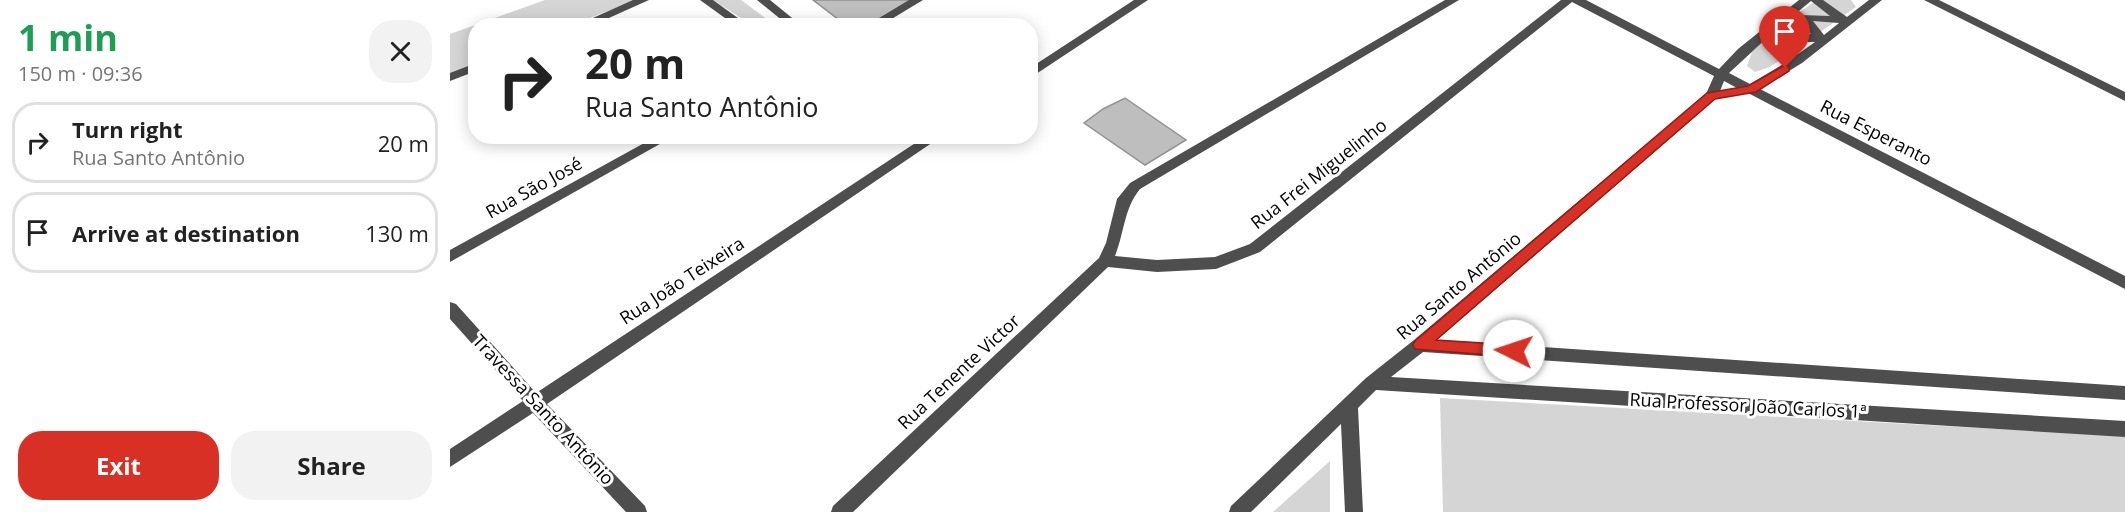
<!DOCTYPE html>
<meta charset="utf-8">
<style>
:root{--surface:#fff;--page:#f2f2f2;--text:#222;--muted:#767676;--line:#e0e0e0;--accent:#d93025}
body{margin:0;font-family:"Open Sans",sans-serif;background:var(--page);color:var(--text);height:100vh;display:flex;flex-direction:column;font-size:22px;white-space:nowrap}
*{box-sizing:border-box;margin:0}
p{font-size:20px;color:var(--muted)}
.icon{flex:none;width:33px;height:33px;fill:none;stroke:currentColor;stroke-width:2;stroke-linecap:round;stroke-linejoin:round}
.map{position:relative;flex:1;overflow:hidden}
.sheet{display:flex;flex-direction:column;background:var(--surface);width:450px}
.sheet>*{flex:none}
.top-card{position:absolute;left:18px;top:18px;width:570px;height:126px;border-radius:24px;box-shadow:0 3px 15px #0003;background:#fff;color:var(--text);overflow:hidden}
.pin{position:absolute;display:grid;place-items:center;width:51px;height:51px;color:#fff;margin:-62px -26px;border-radius:50% 50% 50% 0;rotate:-45deg;box-shadow:0 0 6px #0007}
.pin .icon{rotate:45deg}
.me{position:absolute;width:66px;margin:-33px;rotate:274deg;stroke-linejoin:round;filter:drop-shadow(0 0 4px #0008)}
.turn{display:flex;align-items:center;gap:21px;height:126px;padding:0 18px;font-size:27px}
.turn .icon{width:78px;height:78px;stroke-width:2.5}
.turn b{display:block;font-size:42px;line-height:51px}
.round{display:grid;place-items:center;flex:none;width:63px;height:63px;border-radius:24px;background:var(--page)}
.summary{display:flex;align-items:center;justify-content:space-between;height:102px;padding:0 18px}
h1{font-size:36px;font-weight:700;line-height:45px;color:#1e9e55}
.action{display:flex;gap:12px;margin-top:auto;padding:12px 18px}
.action a{flex:1;height:69px;border-radius:24px;background:var(--accent);color:#fff;font-size:24px;font-weight:700;line-height:69px;text-align:center}
.action a+a{background:var(--page);color:var(--text)}
ul{padding:0;list-style:none}
li{display:flex;align-items:center;gap:18px;height:81px;margin:0 12px 9px;padding:0 6px;border:3px solid var(--line);border-radius:24px}
li div{flex:1}
li b{display:block;font-size:22px}
li em{font-style:normal}
main{display:flex;flex:1;min-height:0}
.map>svg:first-child{display:block}
</style>
<main>
<section class="sheet">
<div class="summary"><div><h1>1 min</h1><p>150 m · 09:36</p></div><a class="round"><svg class="icon" aria-label="close" viewBox="0 0 24 24"><path d="M6 6l12 12M18 6L6 18"/></svg></a></div>
<ul>
<li><svg class="icon" aria-label="right" viewBox="0 0 24 24"><path d="M7 20v-9h11M14 6l5 5-5 5"/></svg><div><b>Turn right</b><p>Rua Santo Antônio</p></div><em>20 m</em></li>
<li><svg class="icon" aria-label="arrive" viewBox="0 0 24 24"><path d="M6 21V4h12l-3 4 3 4H6"/></svg><div><b>Arrive at destination</b></div><em>130 m</em></li>
</ul>
<div class="action"><a>Exit</a><a>Share</a></div>
</section>
<div class="map">
<svg width="1675" height="512" viewBox="0 0 1675 512">
<rect width="100%" height="100%" fill="#fff"/>
<!-- green -->
<g fill="#d5d5d5">
<polygon points="95,0 186,0 122,25 26,26 25,65 0,75 0,34"/>
<polygon points="263,0 291,0 325,25 302,25"/>
<polygon points="1367,0 1401,0 1406,7 1320,67 1305,72 1297,66 1302,52 1335,22"/>
<polygon points="990,398 1675,436 1675,512 993,512"/>
<polygon points="880,461 880,512 823,512"/>
</g>
<!-- building -->
<g fill="#bebebe" stroke="#929292" stroke-width="1.5">
<polygon points="363,0 463,0 416,26 397,26"/>
<polygon points="675,98 736,140 695,165 634,123 653,109"/>
</g>
<g fill="none" stroke-linecap="round" stroke-linejoin="round">
<!-- minor -->
<g fill="#4e4e4e" fill-rule="evenodd">
<polygon points="183,0 199,0 141,26 125,26"/>
<polygon points="250,0 263,0 299,26 286,26"/>
<polygon points="307,0 320,0 352,26 339,26"/>
<polygon points="459,0 473,0 430,26 416,26"/>
<polygon points="684,0 698,0 580,78 580,68"/>
<path d="M995,0H1009L690,189C674,208 674,234 665,256L707,260L765,257L800,244L1111,0H1136L1269,69L1288,49L1349,0H1373L1397,17L1419,0H1432L1352,63L1310,89L1675,276V289L1298,93L1265,99L987,340L1675,386V400L973,352L941,377L1675,421V437L926,390L908,408L913,512H895L891,424L801,512H779L781,506L916,378L964,340L1256,94L1264,76L1122,2L810,252L766,269L707,272L658,267L403,512H381L383,506L649,258L656,243L667,199L680,183ZM1361,1L1380,16L1350,15L1348,17L1361,34L1320,35ZM1363,21L1389,23L1374,35ZM1318,37L1319,40L1340,60L1300,84L1279,73ZM1334,42H1365L1348,54ZM1274,81L1287,88L1270,91Z"/>
<polygon points="1474,0 1489,0 1675,92 1675,101"/>
<polygon points="26,63 26,71 0,81 0,73"/>
<polygon points="207,136 224,136 0,262 0,250"/>
<polygon points="476,136 492,136 97,404 195,506 197,512 176,512 83,413 0,467 0,449 73,401 0,319 0,302 6,304 86,393"/>
</g>
</g>
<!-- route -->
<polygon fill="#d93025" stroke="#8d1f18" stroke-width="1.5" points="1335,65 1339,66 1339,71 1306,92 1265,99 986,340 1064,345 1069,347 1072,351 1069,356 1064,357 965,349 963,345 965,341 1257,93 1298,86"/>
<g text-anchor="middle" stroke-width="6" stroke-linejoin="round" paint-order="stroke">
<!-- street labels -->
<g font-size="18" fill="#000" stroke="#fff">
<text transform="translate(1426 133) rotate(27)" y="6">Rua Esperanto</text>
<text transform="translate(869 174) rotate(-38)" y="6">Rua Frei Miguelinho</text>
<text transform="translate(84 188) rotate(-29)" y="6">Rua São José</text>
<text transform="translate(232 281) rotate(-33)" y="6">Rua João Teixeira</text>
<text transform="translate(1009 286) rotate(-40)" y="6">Rua Santo Antônio</text>
<text transform="translate(509 372) rotate(-43)" y="6">Rua Tenente Victor</text>
<text transform="translate(1298 406) rotate(3)" y="6">Rua Professor João Carlos 1ª</text>
<text transform="translate(93 410) rotate(47)" y="6">Travessa Santo Antônio</text>
</g>
</g>
</svg>
<div class="pin" style="left:1335px;top:68px;background:#d93025"><svg class="icon" aria-label="arrive" viewBox="0 0 24 24"><path d="M6 21V4h12l-3 4 3 4H6"/></svg></div>
<svg class="me" style="left:1064px;top:351px" viewBox="-20 -20 40 40"><circle r="19" fill="#fff"/><path d="M0-13L10 11 0 6-10 11z" fill="#d93025"/></svg>
<div class="top-card">
<div class="turn"><svg class="icon" aria-label="right" viewBox="0 0 24 24"><path d="M7 20v-9h11M14 6l5 5-5 5"/></svg><div><b>20 m</b>Rua Santo Antônio</div></div>
</div>
</div>
</main>
